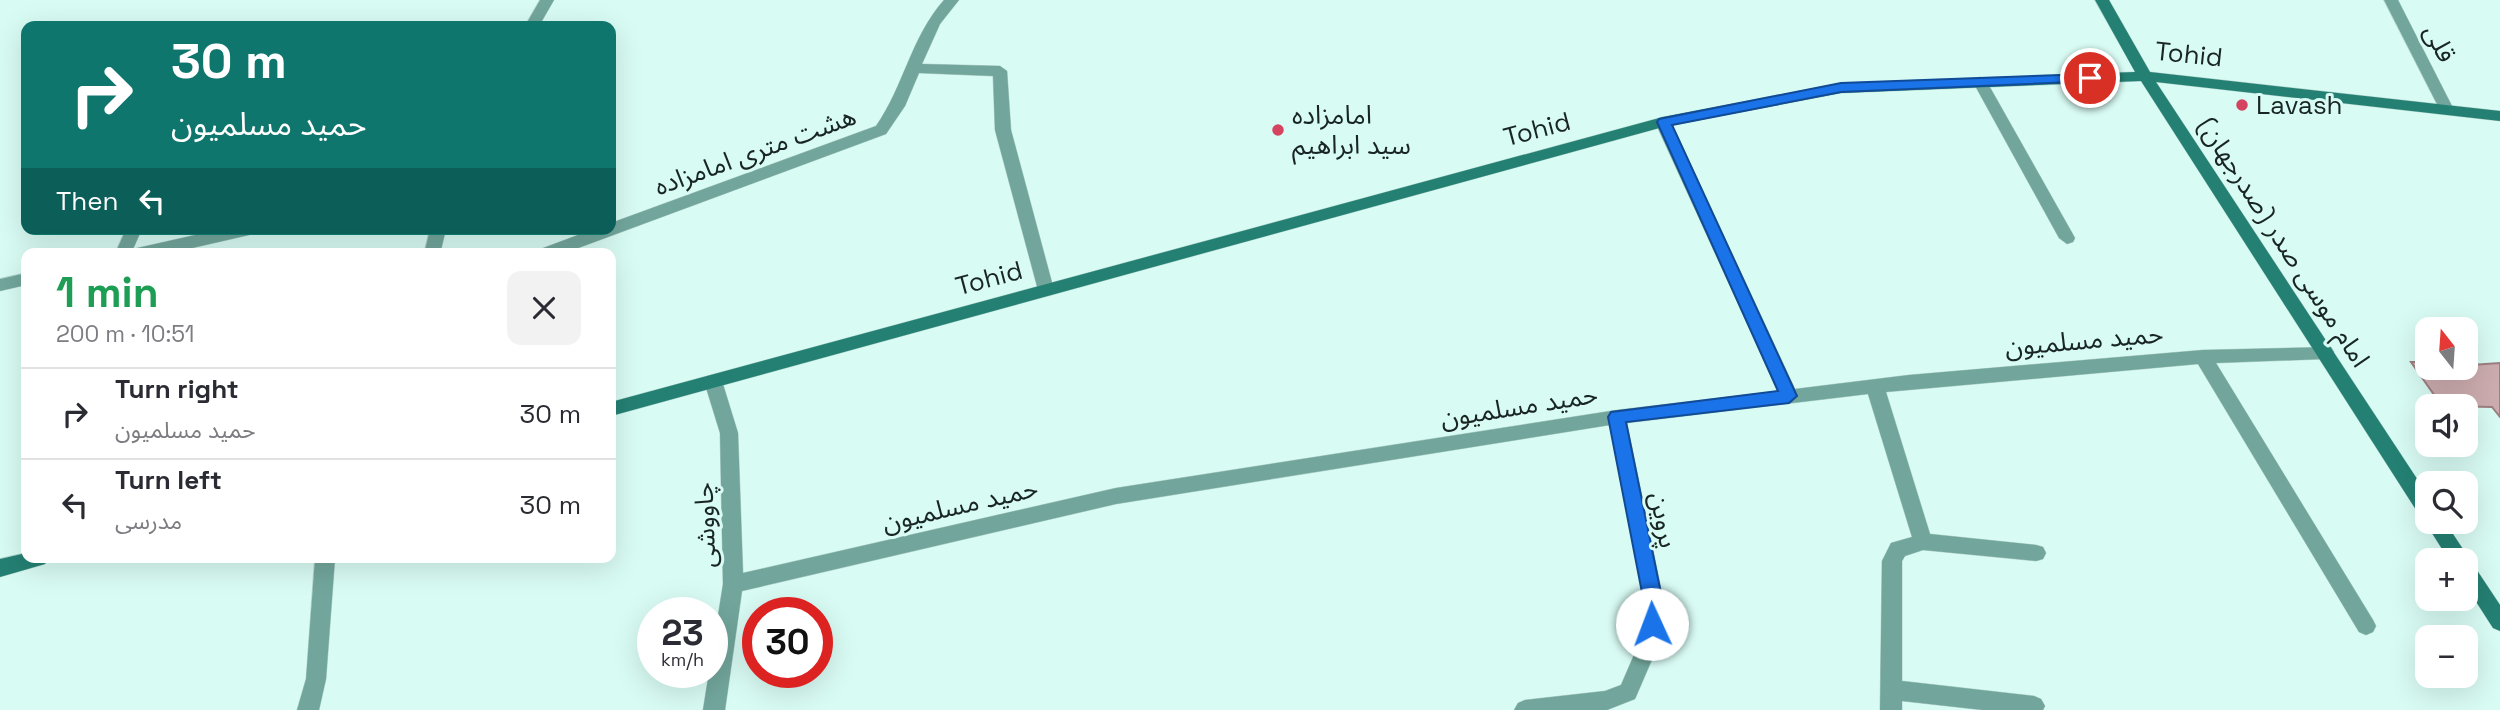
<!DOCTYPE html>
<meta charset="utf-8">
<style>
:root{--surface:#fff;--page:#f2f2f3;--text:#2b2b33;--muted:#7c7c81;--line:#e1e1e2}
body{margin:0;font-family:"Space Grotesk","Noto Sans Arabic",sans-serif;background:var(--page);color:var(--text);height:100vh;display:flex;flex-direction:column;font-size:26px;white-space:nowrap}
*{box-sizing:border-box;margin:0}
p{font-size:23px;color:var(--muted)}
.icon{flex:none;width:38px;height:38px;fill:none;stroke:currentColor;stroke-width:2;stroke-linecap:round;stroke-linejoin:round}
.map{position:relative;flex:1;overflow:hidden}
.drawer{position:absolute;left:21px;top:248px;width:595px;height:315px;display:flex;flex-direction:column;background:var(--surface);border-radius:14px;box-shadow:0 7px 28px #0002}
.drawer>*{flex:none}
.guide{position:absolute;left:21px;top:21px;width:595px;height:214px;border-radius:14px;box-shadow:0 7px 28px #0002;background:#0f766e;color:#fff;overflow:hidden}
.needle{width:46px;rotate:343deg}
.tools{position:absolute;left:2415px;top:317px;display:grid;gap:14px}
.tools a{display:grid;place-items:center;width:63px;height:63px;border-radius:14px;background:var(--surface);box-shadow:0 7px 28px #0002;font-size:35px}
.speed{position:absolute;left:637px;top:597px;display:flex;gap:14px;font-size:35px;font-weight:700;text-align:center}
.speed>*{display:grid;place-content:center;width:91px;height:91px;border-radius:50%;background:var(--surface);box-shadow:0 7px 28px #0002;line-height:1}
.speed small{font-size:18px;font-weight:400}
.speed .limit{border:10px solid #d22;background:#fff;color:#111}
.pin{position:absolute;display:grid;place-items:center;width:60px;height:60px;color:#fff;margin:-30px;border:4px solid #fff;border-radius:50%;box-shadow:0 2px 7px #0007}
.me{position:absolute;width:77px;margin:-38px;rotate:358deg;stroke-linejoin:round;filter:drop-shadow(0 0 5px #0008)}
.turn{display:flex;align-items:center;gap:24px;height:147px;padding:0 35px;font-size:32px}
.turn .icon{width:91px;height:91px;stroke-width:2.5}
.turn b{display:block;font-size:49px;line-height:60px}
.then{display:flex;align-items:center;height:66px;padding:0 35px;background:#0003;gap:14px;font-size:26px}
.round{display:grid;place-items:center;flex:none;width:74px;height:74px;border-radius:14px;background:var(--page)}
.headline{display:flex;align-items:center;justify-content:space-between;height:119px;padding:0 35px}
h1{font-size:42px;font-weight:700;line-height:52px;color:#1e9e55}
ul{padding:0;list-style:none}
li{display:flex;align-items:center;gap:21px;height:91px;padding:0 35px;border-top:2px solid var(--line)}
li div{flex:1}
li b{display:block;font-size:26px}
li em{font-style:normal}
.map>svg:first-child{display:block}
</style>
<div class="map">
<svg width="2500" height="710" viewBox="0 0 2500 710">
<rect width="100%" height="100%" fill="#d8fbf4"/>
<!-- building -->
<g fill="#ccacaf" stroke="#9d7f81" stroke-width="2">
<polygon points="521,23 519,26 424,26"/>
<polygon points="2411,362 2427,362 2427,368 2500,363 2500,417 2492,407 2442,406"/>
</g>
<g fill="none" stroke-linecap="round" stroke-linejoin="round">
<!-- minor casing -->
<g stroke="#b5d4ce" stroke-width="1">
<g id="minor">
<polygon points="540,0 554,0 539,26 525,26"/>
<path d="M944,0H959L940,24L922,64L1000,66L1007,71L1011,130L1054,290L1052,294L1046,296L1038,290L995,130L993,76L919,73L905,106L886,134L562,254H536L538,250L594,229H611V223L876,126C904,86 911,37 944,0Z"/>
<polygon points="1980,77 1987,82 2075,238 2073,242 2067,244 2059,238 1973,82"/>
<polygon points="1663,117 1671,122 1795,389 1909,375 2203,350 2331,347 2334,352 2331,357 2325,359 2216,363 2373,620 2376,626 2373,632 2366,635 2359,632 2198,364 1886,392 1930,534 2036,545 2043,547 2046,553 2043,559 2036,561 1923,550 1905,556 1902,561 1902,681 2034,696 2041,699 2045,706 2043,710 1983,710 1902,701 1902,710 1880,710 1882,561 1891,543 1912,537 1868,394 1627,423 1665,608 1660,641 1635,699 1607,710 1514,710 1518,703 1525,700 1605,691 1621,685 1640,641 1645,608 1610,425 1116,504 742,591 725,710 703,710 709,672 712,672 712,654 723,584 720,433 704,381 707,376 719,376 722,381 738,433 743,573 1116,488 1617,410 1778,391 1655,122"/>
<polygon points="126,229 142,229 133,249 222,229 257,229 249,235 166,254 115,254"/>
<polygon points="430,229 446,229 440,254 424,254"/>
<polygon points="26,273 26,285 0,291 0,279"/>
<polygon points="315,558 335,558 326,679 319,710 297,710 306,679"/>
</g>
</g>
<!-- tertiary casing -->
<g stroke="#b5d4ce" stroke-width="1">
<polygon id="tertiary" points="2384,0 2398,0 2453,108 2451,112 2446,113 2439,108"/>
</g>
<!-- secondary casing -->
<g stroke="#b5d4ce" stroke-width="1">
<g id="secondary">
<polygon points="2095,0 2109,0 2150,72 2500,111 2500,121 2156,82 2427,494 2427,518 2420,516 2141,81 1841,93 1663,127 611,416 611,402 1663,117 1841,83 2135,72"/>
<polygon points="2427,518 2427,522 2445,522 2500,605 2500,631 2493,628 2466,586 2466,560 2449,560 2425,522"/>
<polygon points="26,553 26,558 48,558 45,564 0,577 0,559"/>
</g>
</g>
<!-- minor -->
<use href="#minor" fill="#72a69c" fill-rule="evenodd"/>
<!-- tertiary -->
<use href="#tertiary" fill="#72a69c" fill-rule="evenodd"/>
<!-- secondary -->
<use href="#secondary" fill="#248073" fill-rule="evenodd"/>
</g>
<!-- route -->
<polygon fill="#1a73e8" stroke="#114b97" stroke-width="2" points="2090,74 2097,78 2095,81 1841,92 1672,125 1797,396 1789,403 1626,422 1664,608 1659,630 1646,630 1643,624 1645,608 1608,417 1611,412 1778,391 1657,122 1659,119 1841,83"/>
<!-- markers -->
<g fill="#d44460" stroke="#d8fbf4" stroke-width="2.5">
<circle cx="2242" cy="105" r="7"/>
<circle cx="1278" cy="130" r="7"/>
</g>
<g text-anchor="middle" stroke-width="6" stroke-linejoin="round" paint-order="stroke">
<!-- street labels -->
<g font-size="26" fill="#182522" stroke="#d8fbf4">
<text transform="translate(2440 43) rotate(63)" y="9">قلی</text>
<text transform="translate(2189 54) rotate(6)" y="9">Tohid</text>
<text transform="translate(1537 129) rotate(-15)" y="9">Tohid</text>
<text transform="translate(755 151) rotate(-20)" y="9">هشت متری امامزاده</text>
<text transform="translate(2284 242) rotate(57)" y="9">(صدرجهان) امام موسی صدر</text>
<text transform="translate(989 278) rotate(-15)" y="9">Tohid</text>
<text transform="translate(2084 340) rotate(-5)" y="9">حمید مسلمیون</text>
<text transform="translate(1519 406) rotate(-9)" y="9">حمید مسلمیون</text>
<text transform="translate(960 505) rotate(-13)" y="9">حمید مسلمیون</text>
<text transform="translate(1664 520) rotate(79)" y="9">پروین</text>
<text transform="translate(705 525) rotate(-92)" y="9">چاووشی</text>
</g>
<!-- poi labels -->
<g font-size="26" fill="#182522" stroke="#d8fbf4" text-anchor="start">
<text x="2256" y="114">Lavash</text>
<text x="1292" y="124">امامزاده<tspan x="1292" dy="30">سید ابراهیم</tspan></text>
</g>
</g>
</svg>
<div class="tools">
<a><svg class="needle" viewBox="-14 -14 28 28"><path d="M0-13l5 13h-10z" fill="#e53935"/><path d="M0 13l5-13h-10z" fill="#7c7c81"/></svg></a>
<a><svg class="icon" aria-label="sound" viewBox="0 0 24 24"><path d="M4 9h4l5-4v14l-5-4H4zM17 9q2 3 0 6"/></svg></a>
<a><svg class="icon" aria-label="search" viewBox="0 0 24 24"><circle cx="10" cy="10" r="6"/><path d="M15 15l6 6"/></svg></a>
<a>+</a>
<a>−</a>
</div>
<div class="speed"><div>23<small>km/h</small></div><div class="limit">30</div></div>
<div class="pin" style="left:2090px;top:78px;background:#d93025"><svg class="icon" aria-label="arrive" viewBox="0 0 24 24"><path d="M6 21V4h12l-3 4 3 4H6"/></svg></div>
<svg class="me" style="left:1652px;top:624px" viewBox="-20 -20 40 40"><circle r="19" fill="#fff"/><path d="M0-13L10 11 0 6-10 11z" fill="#1a73e8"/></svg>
<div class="guide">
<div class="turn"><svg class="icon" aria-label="right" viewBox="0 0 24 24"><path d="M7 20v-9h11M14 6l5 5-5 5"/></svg><div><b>30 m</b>حمید مسلمیون</div></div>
<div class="then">Then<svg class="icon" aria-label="left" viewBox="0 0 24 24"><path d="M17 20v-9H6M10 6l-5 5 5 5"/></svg></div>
</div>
<section class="drawer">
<div class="headline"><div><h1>1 min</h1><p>200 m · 10:51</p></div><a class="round"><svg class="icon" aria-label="close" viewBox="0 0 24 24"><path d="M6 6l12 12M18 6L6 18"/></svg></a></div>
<ul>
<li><svg class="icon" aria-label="right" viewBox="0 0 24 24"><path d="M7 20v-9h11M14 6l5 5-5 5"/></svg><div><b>Turn right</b><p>حمید مسلمیون</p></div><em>30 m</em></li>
<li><svg class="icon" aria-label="left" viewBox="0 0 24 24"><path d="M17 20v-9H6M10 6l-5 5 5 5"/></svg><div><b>Turn left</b><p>مدرسی</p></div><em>30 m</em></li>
</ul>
</section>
</div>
